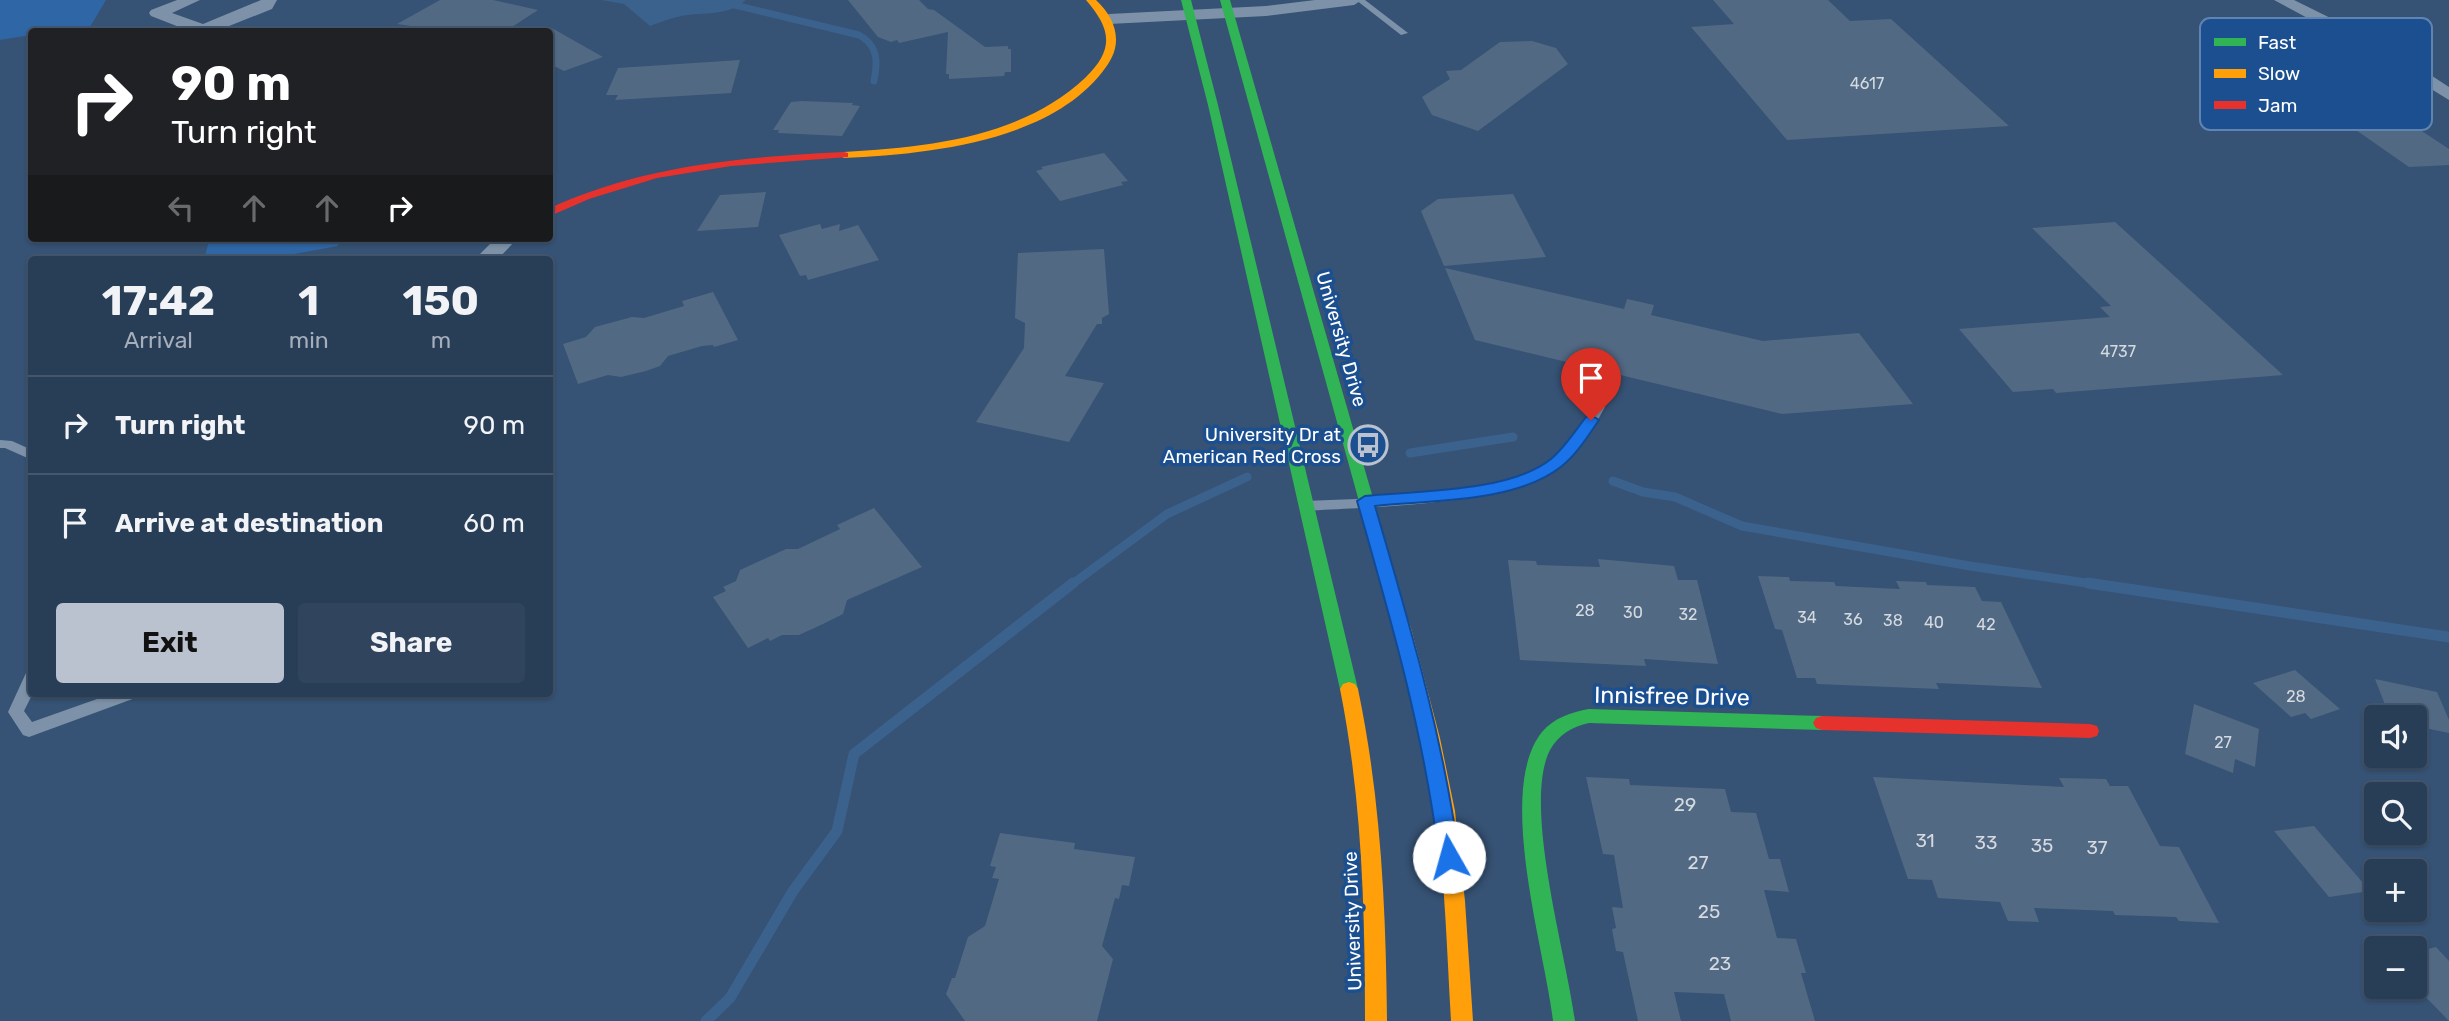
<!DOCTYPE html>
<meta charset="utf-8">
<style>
:root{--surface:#283e57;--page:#30455d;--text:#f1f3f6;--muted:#a5aeba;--line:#44576d;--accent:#b9c2ce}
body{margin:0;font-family:Rubik,sans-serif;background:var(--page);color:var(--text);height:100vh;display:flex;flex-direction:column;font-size:26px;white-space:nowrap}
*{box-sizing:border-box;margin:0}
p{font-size:23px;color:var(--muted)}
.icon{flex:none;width:38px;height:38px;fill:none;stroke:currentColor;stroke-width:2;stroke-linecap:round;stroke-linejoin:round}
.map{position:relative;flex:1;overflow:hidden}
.side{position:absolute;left:28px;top:256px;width:525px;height:441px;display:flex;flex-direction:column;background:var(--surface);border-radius:7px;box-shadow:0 2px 5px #0004,0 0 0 2px var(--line)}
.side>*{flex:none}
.hud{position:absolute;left:28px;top:28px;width:525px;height:214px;border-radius:7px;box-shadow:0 2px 5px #0004,0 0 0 2px var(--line);background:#202124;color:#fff;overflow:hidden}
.tools{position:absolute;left:2364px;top:705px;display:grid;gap:14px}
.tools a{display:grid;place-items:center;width:63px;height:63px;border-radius:7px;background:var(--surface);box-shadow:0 2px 5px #0004,0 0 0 2px var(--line);font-size:35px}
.pin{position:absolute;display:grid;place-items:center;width:60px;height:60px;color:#fff;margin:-72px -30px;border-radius:50% 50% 50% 0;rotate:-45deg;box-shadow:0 0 7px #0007}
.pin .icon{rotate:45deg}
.me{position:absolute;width:77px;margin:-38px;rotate:353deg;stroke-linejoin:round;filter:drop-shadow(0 0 5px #0008)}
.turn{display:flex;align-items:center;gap:24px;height:147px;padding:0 28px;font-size:32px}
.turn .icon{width:91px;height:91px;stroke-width:2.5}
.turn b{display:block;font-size:49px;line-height:60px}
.lanes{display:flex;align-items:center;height:66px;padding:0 28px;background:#0003;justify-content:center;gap:35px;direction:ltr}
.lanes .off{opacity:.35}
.eta{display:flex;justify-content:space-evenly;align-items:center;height:119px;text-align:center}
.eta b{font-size:42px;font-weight:700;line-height:49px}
.cta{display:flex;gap:14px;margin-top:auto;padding:14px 28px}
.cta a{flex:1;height:80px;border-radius:7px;background:var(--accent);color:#111;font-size:28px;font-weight:700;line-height:80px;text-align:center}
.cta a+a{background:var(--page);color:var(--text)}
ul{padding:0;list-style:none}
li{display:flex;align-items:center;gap:21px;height:98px;padding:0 28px;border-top:2px solid var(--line)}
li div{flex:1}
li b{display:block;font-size:26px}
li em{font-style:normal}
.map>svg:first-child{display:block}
</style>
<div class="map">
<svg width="2449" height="1021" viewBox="0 0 2449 1021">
<rect width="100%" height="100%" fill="#365274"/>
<!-- green -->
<g fill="#2f66a5">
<polygon points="0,0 106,0 90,27 57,31 32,32 31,35 0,40"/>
<polygon points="210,238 339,238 338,246 267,259 204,259"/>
</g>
<!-- water -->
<path fill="#3b618d" d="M601,0H746C726,18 701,11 677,17C668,19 659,23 650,26L624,4Z"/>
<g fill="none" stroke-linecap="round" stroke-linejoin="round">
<!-- stream-far2 -->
<path stroke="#3b618d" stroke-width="7" d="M714,0L859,35C878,45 878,62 874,81"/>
<!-- stream-far1 -->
<g stroke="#3b618d" stroke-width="9">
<polyline points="1410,453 1513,437"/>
<polyline points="1613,481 1643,492 1675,497 1742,526 1970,566 2100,585"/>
<polyline points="1071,585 1167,514 1247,477"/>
</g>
<!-- stream -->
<g stroke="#3b618d" stroke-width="11">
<polyline points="2088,583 2449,637"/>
<polyline points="706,1021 730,998 793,891 837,831 854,754 1073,583"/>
</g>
</g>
<!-- building -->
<g fill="#526984">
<polygon points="440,0 493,0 538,10 504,32 444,31 397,24"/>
<polygon points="848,0 919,0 928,9 934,10 985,47 1008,46 1008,49 1011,49 1011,72 1005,72 1004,76 949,79 949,74 946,74 948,32 899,43 897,40 891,42 878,37"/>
<polygon points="1713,0 1828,0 1850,21 1891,19 2009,126 1787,140 1691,27 1734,24"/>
<polygon points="550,27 603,57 564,71 550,64"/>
<polygon points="1532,41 1556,48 1568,64 1478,131 1432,115 1422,97 1450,79 1446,71 1461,70 1500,42"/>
<polygon points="740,60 731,93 615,100 618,95 606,95 618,68"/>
<polygon points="2342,78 2449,149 2449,165 2409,167 2320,105 2324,102 2293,81"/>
<polygon points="802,101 853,103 852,105 860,106 842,136 778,133 779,130 773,130 791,102"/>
<polygon points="1104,153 1128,181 1121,182 1123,185 1060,201 1036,171 1043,169 1041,167"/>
<polygon points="766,192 758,227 697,231 720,195"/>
<polygon points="1513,194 1546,257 1444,266 1421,211 1438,199"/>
<polygon points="2115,222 2212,310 2283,375 2056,393 2053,389 2013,392 1959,329 2110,317 2100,307 2111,306 2032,228"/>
<polygon points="820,224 822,229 840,224 839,231 858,225 879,260 808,280 806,275 800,276 779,235"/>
<polygon points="1104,249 1109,314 1102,318 1102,324 1097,324 1065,376 1104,383 1069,442 976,422 1024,348 1025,323 1015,318 1018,253"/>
<polygon points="1445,268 1624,309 1627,299 1654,305 1651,315 1763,341 1859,333 1913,404 1782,414 1475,340"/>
<polygon points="713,292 738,340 714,347 713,345 702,346 668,356 660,366 646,371 621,377 608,375 578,384 563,344 586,337 595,327 632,317 644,318 684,306 682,301"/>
<polygon points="874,508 922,567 847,600 843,614 823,624 799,635 782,635 770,641 768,638 748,648 713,597 726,591 723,587 736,581 740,570 786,549 798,549 840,529 837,525"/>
<polygon points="1598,559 1674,566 1678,580 1697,580 1718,664 1644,659 1646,666 1520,660 1508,560 1536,561 1537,565 1600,567"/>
<polygon points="1758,576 1789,577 1790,581 1834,582 1836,586 1900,589 1896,581 1926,582 1927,585 1975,587 1982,601 2001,602 2042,688 1936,683 1939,689 1817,684 1815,678 1797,678 1782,630 1775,629"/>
<polygon points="2295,670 2340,709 2311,719 2305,713 2291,717 2253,683"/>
<polygon points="2375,679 2437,692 2449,720 2449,733 2415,726 2415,718 2389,715"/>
<polygon points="2194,704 2259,729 2255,767 2235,759 2233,773 2185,754"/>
<polygon points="1586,777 1629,779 1630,785 1725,789 1731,812 1756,813 1769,859 1780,859 1789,892 1764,890 1777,938 1796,939 1806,973 1801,973 1815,1021 1731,1021 1724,994 1674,992 1681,1021 1638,1021 1623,952 1616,951 1612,929 1616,928 1612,907 1623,908 1614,855 1603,854"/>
<polygon points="1873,777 2064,787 2059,778 2106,779 2110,786 2128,786 2160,846 2179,847 2219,923 2179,921 2176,917 2115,915 2113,911 2034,908 2039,922 2008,921 2000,902 1938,898 1932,880 1908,879"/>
<polygon points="2314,826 2370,891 2329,897 2274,831"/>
<polygon points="1000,833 1075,843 1074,849 1135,857 1129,886 1122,885 1119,899 1115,898 1102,946 1113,959 1097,1021 965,1021 946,994 952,978 955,978 968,937 985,926 999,879 992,878 996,867 990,866"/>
<polygon points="2436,947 2449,961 2449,1021 2415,986 2415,952"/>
</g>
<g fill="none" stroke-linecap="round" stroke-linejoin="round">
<!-- lane -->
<g fill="#7d92a8" fill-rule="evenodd">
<polygon points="1356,0 1365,0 1408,33 1401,35"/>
<path d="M1599,403L1605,407C1594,427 1582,449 1564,463C1511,507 1374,506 1306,511L1299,506L1306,501C1375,497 1495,500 1552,459C1571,446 1582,423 1594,404Z"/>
<polygon points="0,440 12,441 32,450 32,460 5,448 0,448"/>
<polygon points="32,671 33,693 24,711 32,722 114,693 140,693 138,697 29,737 23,735 8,712 26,673"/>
</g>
<!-- street -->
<g fill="#7d92a8" fill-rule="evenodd">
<polygon points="177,0 200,0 172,13 203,24 261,0 277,0 272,9 214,32 192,32 151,16 149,13 151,10"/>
<polygon points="1315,0 1362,0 1354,5 1266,16 1109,24 1101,19 1109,14 1266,6"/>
<polygon points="2274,0 2294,0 2383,44 2449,87 2449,100 2371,52"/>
<polygon points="496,238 518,238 498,259 475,259"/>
</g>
<!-- fast -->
<g fill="#30b455" fill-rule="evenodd">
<polygon points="1181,0 1191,0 1218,105 1358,689 1355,694 1349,696 1343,694 1340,689 1208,105"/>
<polygon points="1220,0 1230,0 1404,606 1402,610 1390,610 1388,606"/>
<path d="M1589,709L1822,716L1828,718L1831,723L1828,728L1822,730L1589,723C1573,726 1558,735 1550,750C1522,805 1567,956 1575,1021H1553C1545,950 1495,790 1542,732C1554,718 1571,712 1589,709Z"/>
</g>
<!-- slow -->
<g fill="#ff9f0a" fill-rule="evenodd">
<path d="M1086,0H1096C1116,19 1124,43 1106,67C1053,142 928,154 844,158L838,155L844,152C929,147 1020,138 1085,78C1115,49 1111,29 1086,0Z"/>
<path d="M1396,600L1402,602L1411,628L1440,738L1455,811L1465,901L1473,1021H1451C1447,952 1445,882 1436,814C1426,743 1407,674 1388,606L1390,602Z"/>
<path d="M1349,682L1355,684L1358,689C1381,799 1386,909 1387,1021H1365C1365,909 1362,799 1340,689L1343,684Z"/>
</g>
<!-- jam -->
<g fill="#e5322d" fill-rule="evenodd">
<path d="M844,152L848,153V157L731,166L657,178L589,199L550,216V208C644,165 742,157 844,152Z"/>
<polygon points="1822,716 2090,724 2097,726 2099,731 2097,736 2090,738 1822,730 1816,728 1813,723 1816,718"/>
</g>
</g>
<!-- route -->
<path fill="#1a73e8" stroke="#114b97" stroke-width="2" d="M1591,415L1599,420C1588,436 1577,454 1562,466C1516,503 1431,500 1375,506C1409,623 1443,735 1459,857L1456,863L1449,866L1442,863L1439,857C1424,734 1391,620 1357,501L1365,496C1418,491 1510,492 1551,459C1565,447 1575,431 1586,417Z"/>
<!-- icons -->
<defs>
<g id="bus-ring" transform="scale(2.0125)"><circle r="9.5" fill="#1b4f8f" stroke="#b9c2ce" stroke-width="1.5"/><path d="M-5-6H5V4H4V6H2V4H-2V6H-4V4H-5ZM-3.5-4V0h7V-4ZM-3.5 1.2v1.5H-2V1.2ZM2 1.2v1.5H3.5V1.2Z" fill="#b9c2ce"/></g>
</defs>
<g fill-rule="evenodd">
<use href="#bus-ring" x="1368" y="445"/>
</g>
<g text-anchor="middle" stroke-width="7" stroke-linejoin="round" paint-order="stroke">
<!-- number labels -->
<g font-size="16" fill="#d4dae0">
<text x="1867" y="89">4617</text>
<text x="2118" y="357">4737</text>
<text x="1585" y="616">28</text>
<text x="1633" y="618">30</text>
<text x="1688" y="620">32</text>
<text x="1807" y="623">34</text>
<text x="1853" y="625">36</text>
<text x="1893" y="626">38</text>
<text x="1934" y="628">40</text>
<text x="1986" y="630">42</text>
<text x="2296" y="702">28</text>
<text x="2223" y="748">27</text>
</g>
<!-- street labels -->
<g font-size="19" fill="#fff" stroke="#1b4f8f">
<text transform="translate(1342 339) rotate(74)" y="7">University Drive</text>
<text transform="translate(1352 921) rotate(-92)" y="7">University Drive</text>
</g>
<!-- poi labels -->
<g font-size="19" fill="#fff" stroke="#1b4f8f" text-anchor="end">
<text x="1341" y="441">University Dr at<tspan x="1341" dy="22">American Red Cross</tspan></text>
</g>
<!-- near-number labels -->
<g font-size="19" fill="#d4dae0">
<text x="1685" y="811">29</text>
<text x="1925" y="847">31</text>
<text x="1986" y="849">33</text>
<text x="2042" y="852">35</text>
<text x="2097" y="854">37</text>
<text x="1698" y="869">27</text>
<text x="1709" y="918">25</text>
<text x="1720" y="970">23</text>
</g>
<!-- near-street labels -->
<g font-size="23" fill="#fff" stroke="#1b4f8f">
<text transform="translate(1672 696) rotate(1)" y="8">Innisfree Drive</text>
</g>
</g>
<!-- legend -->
<rect x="2200" y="18" width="232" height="112" rx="10" fill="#1b4f8f" stroke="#5f84b1" stroke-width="2"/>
<rect x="2214" y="38" width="32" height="8" fill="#30b455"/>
<rect x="2214" y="69" width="32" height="9" fill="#ff9f0a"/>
<rect x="2214" y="101" width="32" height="8" fill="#e5322d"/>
<g font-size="19" fill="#fff">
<text x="2258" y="49">Fast</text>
<text x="2258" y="80">Slow</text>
<text x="2258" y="112">Jam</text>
</g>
</svg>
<div class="tools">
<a><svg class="icon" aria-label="sound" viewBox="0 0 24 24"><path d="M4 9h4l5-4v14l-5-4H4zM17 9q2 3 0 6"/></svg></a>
<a><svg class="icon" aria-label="search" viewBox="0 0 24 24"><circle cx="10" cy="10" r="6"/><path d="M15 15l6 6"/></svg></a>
<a>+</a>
<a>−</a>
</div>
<div class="pin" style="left:1591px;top:420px;background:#d93025"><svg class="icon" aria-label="arrive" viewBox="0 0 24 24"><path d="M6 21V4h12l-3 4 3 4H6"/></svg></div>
<svg class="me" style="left:1449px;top:857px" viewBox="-20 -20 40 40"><circle r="19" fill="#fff"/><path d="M0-13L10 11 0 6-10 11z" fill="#1a73e8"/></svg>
<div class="hud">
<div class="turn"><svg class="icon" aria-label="right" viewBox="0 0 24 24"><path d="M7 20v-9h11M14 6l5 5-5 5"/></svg><div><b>90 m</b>Turn right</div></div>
<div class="lanes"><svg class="icon off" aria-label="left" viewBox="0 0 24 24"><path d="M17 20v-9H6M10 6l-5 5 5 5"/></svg><svg class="icon off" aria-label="ahead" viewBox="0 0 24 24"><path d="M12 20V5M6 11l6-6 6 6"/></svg><svg class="icon off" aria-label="ahead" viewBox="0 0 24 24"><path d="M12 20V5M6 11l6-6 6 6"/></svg><svg class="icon" aria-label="right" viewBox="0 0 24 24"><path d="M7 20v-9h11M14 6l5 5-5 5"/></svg></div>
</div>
<section class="side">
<div class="eta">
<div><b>17:42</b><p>Arrival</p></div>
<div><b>1</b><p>min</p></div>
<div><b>150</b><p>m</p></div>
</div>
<ul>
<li><svg class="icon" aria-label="right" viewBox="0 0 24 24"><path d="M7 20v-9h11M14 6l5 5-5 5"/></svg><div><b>Turn right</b></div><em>90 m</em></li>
<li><svg class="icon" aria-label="arrive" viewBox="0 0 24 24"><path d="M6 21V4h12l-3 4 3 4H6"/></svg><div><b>Arrive at destination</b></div><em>60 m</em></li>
</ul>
<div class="cta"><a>Exit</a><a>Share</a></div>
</section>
</div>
